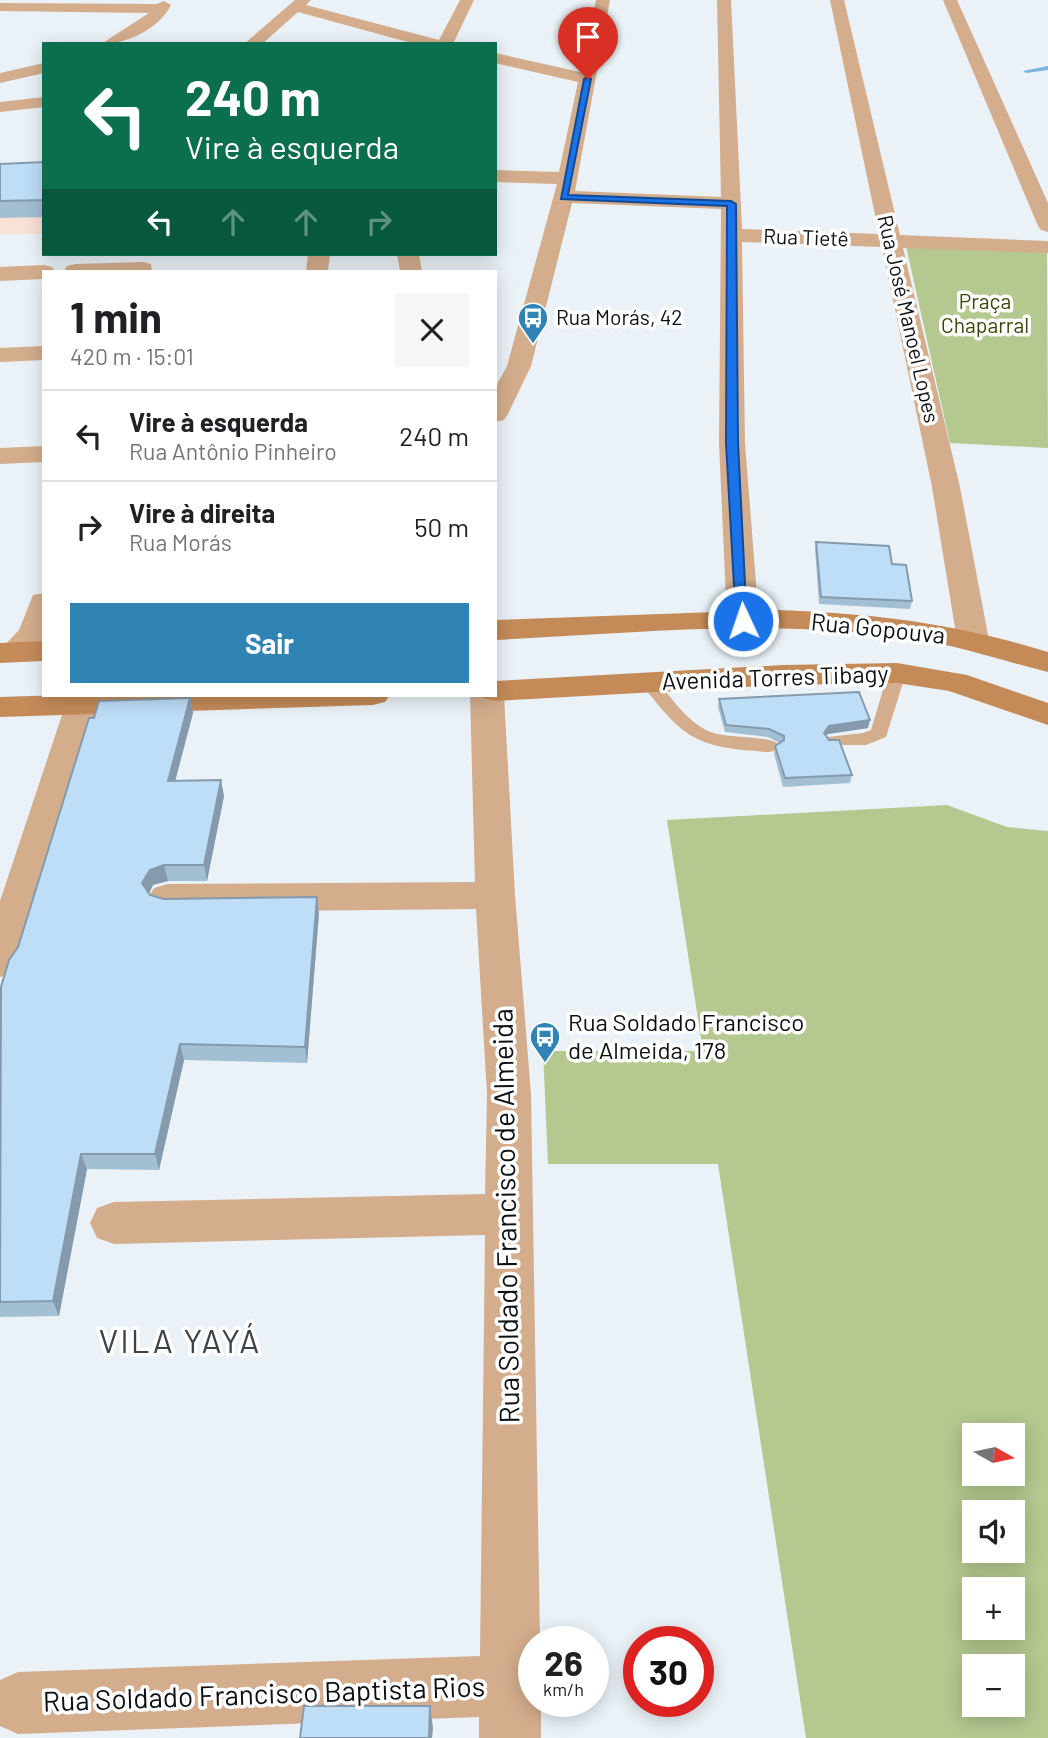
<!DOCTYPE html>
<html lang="pt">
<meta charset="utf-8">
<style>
:root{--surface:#fff;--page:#f6f6f6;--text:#202124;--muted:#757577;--line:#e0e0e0;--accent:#2f84b4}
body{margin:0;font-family:Barlow,sans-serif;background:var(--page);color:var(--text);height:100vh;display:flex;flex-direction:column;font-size:26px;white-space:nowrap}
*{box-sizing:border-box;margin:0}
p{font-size:23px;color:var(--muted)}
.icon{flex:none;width:38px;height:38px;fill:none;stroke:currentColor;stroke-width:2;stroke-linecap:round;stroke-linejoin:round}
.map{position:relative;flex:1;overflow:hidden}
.drawer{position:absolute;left:42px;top:270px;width:455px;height:427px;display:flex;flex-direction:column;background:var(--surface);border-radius:0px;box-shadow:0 4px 18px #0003}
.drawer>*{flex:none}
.guide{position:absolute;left:42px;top:42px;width:455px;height:214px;border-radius:0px;box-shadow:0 4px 18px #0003;background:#0b6e4f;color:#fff;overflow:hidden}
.needle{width:46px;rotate:99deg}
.buttons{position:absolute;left:962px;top:1423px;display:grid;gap:14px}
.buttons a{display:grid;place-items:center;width:63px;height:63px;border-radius:0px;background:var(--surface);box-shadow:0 4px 18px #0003;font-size:35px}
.speed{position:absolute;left:518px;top:1626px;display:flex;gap:14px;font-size:35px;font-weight:700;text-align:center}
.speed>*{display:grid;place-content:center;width:91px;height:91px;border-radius:50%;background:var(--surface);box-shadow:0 4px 18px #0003;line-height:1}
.speed small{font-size:18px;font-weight:400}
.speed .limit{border:10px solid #d22;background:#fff;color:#111}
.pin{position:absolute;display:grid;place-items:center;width:60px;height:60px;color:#fff;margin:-72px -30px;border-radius:50% 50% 50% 0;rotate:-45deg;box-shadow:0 0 7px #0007}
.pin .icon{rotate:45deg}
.me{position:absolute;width:77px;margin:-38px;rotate:357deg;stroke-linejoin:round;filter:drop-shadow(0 0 5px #0008)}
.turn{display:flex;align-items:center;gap:24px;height:147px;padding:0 28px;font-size:32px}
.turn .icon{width:91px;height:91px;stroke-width:2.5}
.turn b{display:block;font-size:49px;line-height:60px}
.lanes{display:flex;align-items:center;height:66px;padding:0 28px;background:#0003;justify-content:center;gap:35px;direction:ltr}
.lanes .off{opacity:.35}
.round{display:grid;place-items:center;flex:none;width:74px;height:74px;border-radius:0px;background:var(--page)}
.headline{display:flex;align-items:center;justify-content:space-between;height:119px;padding:0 28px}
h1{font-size:42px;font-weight:700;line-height:52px}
.action{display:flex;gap:14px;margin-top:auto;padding:14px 28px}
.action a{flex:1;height:80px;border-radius:0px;background:var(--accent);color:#fff;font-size:28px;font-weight:700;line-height:80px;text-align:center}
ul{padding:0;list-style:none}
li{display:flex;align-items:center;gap:21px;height:91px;padding:0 28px;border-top:2px solid var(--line)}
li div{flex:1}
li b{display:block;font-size:26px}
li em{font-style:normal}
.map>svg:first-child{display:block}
</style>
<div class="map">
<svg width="1048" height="1738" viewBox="0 0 1048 1738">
<rect width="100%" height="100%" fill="#eaf2f8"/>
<!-- education -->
<polygon fill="#fae1d8" points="44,167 44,234 0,234 0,172"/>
<!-- green -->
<g fill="#b4c88f" fill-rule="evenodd">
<polygon points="906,246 1047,252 1048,448 950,443"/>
<path d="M947,805L1007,827L1048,831V1738H806L718,1164H548L543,1051H703L667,820ZM975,1435H1013V1474H975ZM975,1512H1013V1550H975ZM975,1589H1013V1628H975ZM975,1666H1013V1704H975Z"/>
</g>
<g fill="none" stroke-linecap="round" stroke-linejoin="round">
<!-- stream -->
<polygon fill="#7db3da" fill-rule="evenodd" points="1048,66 1048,70 1026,73 1023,71"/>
<!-- service -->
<g fill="#d4ad8d" fill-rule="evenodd">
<polygon points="897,668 906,673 886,737 866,745 828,745 825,741 828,737 863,733 871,730 888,673"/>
<path d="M649,677L655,678C670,696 685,719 706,730C724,740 771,734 781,746C774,754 765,752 756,751C693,747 680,733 643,686L640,682Z"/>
</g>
<!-- minor -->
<g fill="#d4ad8d" fill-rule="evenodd">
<polygon points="295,0 311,0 306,5 439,40 460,0 474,0 453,44 415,44 298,12 262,44 244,44"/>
<polygon points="596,0 610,0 575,191 721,197 717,0 731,0 742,229 879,234 830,0 844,0 900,235 1048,241 1048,253 903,248 960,487 989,640 984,647 973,650 962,647 957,640 932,487 882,247 742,242 745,443 759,621 754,628 743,631 732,628 727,621 719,443 721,209 572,203 531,366 508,414 504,420 495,422 495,388 507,366 557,184 495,182 495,170 559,172 578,82 495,63 495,53 580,72"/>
<polygon points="943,0 957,0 1048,203 1048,232 1041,230 1038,226"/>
<path d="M164,1L171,5C159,29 127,44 101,44L149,13L0,11V3L157,4Z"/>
<polygon points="44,63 44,73 0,83 0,73"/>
<polygon points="44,97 44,107 0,112 0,102"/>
<polygon points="308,254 330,254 328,271 306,271"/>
<polygon points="397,254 419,254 422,271 400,271"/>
<polygon points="143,262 151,264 152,271 64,271 67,266 75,264"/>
<polygon points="44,265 52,267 55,271 44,271 44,279 0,281 0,267"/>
<polygon points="44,346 44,360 0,362 0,348"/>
<polygon points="44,446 44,462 0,464 0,448"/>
<path d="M44,593V641C30,655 24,664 3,659L0,650L19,630L33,595Z"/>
<polygon points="495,687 504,695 515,895 531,1094 540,1642 534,1642 534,1701 541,1701 541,1738 479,1738 479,1717 18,1734 0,1726 0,1680 18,1672 480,1656 485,1235 114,1244 97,1238 90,1223 97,1208 114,1202 485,1194 487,1094 476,909 168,912 154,908 148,898 154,888 168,884 475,882 470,695 495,695"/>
<polygon points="75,695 95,696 100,703 21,962 15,973 0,977 0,901 66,703"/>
</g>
<!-- secondary -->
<g fill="#c48b59" fill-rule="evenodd">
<path d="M774,610C872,613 954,623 1048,652V672C1003,661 960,646 914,639C776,618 634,633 495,640V620Z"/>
<polygon points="44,641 44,661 0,663 0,643"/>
<polygon points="897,663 967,675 1048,703 1048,725 949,691 897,683 783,685 495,701 483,698 481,695 495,695 495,681 783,665"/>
<polygon points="63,695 390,695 385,702 373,705 0,717 0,697"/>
</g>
</g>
<!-- wall -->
<g fill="#a3bfd4">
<polygon points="44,162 44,217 0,218 0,164"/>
<polygon points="816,542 892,564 912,601 910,609 819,604 815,549"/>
<polygon points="190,698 193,713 175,781 224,796 207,881 168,881 153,885 149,894 164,899 319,913 307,1063 184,1060 159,1170 87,1169 59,1316 0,1317 0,989 18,947 94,718"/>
<polygon points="719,699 868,728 828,734 826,736 852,775 850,783 783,787 774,754 775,746 780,743 768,737 725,732 718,707"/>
</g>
<!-- shaded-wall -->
<g fill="#859bad">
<polygon points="190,698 193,713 171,797 168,781"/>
<polygon points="870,720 868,728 828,734 822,741 824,733 829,726"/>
<polygon points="221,780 224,796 207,881 204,865"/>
<polygon points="164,865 168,881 153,885 146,899 142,883 150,870"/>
<polygon points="317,897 319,913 307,1063 305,1047"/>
<polygon points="180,1044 184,1060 159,1170 155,1154"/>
<polygon points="81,1154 87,1169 59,1316 53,1301"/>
<polygon points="430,1706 433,1728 432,1738 429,1738"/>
</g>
<!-- building -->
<g fill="#bedef7" stroke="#859bad" stroke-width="2">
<polygon points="44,162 44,200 0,201 0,164"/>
<polygon points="816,542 889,546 892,564 906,565 912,601 821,597"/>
<polygon points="859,692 870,720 829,726 824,733 829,740 839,740 852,775 785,778 775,746 784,740 784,736 769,729 726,725 719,699"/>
<polygon points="190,698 168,781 221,780 204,865 164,865 150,870 142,883 150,895 164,899 317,897 305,1047 180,1044 155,1154 81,1154 53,1301 0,1302 1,987 9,960 18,947 89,718 94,718 99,701"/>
<polygon points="304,1706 430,1706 429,1738 300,1738"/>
</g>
<!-- route -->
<polygon fill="#1a73e8" stroke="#114b97" stroke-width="2" points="588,77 591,79 568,195 731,201 736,204 738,443 747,624 738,624 736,621 726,443 727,206 561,199 584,79"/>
<!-- icons -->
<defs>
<g id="bus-pin" transform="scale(1.575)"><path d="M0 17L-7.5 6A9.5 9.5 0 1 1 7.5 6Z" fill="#2f84b4" stroke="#fff"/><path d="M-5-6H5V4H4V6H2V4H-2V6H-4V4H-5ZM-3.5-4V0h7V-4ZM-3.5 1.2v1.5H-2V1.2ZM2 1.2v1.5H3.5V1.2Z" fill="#fff"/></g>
</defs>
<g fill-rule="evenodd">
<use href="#bus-pin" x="533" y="318"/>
<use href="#bus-pin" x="545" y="1037"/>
</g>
<g text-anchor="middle" stroke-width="7" stroke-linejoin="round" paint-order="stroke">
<!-- far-street labels -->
<g font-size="21" fill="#0d1012" stroke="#fff">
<text transform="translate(806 238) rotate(2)" y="7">Rua Tietê</text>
<text transform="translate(908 319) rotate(77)" y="7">Rua José Manoel Lopes</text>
</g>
<!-- far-park labels -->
<g font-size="21" fill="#374806" stroke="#fff">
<text x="985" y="309">Praça<tspan x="985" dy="24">Chaparral</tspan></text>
</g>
<!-- far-poi labels -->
<g font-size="21" fill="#0d1012" stroke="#fff" text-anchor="start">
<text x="556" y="325">Rua Morás, 42</text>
</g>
<!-- street labels -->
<g font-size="24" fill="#0d1012" stroke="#fff">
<text transform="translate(878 629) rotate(6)" y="8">Rua Gopouva</text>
<text transform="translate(775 678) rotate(-2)" y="8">Avenida Torres Tibagy</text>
</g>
<!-- poi labels -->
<g font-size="24" fill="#0d1012" stroke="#fff" text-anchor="start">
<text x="568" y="1031">Rua Soldado Francisco<tspan x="568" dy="28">de Almeida, 178</tspan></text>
</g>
<!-- near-street labels -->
<g font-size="28" fill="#0d1012" stroke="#fff">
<text transform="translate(506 1216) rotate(-91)" y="10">Rua Soldado Francisco de Almeida</text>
<text transform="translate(264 1694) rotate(-2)" y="10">Rua Soldado Francisco Baptista Rios</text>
</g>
<!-- near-quarter labels -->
<g font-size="33" letter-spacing="2" fill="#3c4247" stroke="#fff">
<text x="180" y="1353">VILA YAYÁ</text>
</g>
</g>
</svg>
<div class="buttons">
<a><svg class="needle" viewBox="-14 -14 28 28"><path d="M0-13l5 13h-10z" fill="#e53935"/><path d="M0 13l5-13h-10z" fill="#757577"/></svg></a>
<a><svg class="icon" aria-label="sound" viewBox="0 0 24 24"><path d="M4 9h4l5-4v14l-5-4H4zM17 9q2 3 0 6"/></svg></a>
<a>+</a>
<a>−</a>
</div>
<div class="speed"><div>26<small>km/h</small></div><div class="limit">30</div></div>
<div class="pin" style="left:588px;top:79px;background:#d93025"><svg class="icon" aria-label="arrive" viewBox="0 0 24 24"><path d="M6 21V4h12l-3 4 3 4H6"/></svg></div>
<svg class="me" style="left:743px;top:621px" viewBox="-20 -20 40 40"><circle r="17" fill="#1a73e8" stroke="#fff" stroke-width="3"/><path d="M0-11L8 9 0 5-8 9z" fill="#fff"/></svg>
<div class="guide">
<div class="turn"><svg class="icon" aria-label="left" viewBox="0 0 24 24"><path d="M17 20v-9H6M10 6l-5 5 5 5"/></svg><div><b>240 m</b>Vire à esquerda</div></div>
<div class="lanes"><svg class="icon" aria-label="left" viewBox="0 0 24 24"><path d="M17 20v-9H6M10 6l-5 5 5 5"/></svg><svg class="icon off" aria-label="ahead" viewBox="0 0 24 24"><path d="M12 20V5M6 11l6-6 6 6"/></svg><svg class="icon off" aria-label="ahead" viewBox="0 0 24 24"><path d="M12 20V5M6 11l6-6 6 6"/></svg><svg class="icon off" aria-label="right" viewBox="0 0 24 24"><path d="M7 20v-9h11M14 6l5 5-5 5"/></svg></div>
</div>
<section class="drawer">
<div class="headline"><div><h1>1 min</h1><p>420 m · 15:01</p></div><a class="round"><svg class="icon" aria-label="close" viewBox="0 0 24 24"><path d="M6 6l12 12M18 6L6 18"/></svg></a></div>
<ul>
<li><svg class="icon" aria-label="left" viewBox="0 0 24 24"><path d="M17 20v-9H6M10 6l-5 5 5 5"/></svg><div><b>Vire à esquerda</b><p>Rua Antônio Pinheiro</p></div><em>240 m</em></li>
<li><svg class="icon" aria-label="right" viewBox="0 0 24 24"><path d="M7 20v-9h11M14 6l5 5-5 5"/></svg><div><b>Vire à direita</b><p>Rua Morás</p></div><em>50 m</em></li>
</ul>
<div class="action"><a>Sair</a></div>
</section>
</div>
